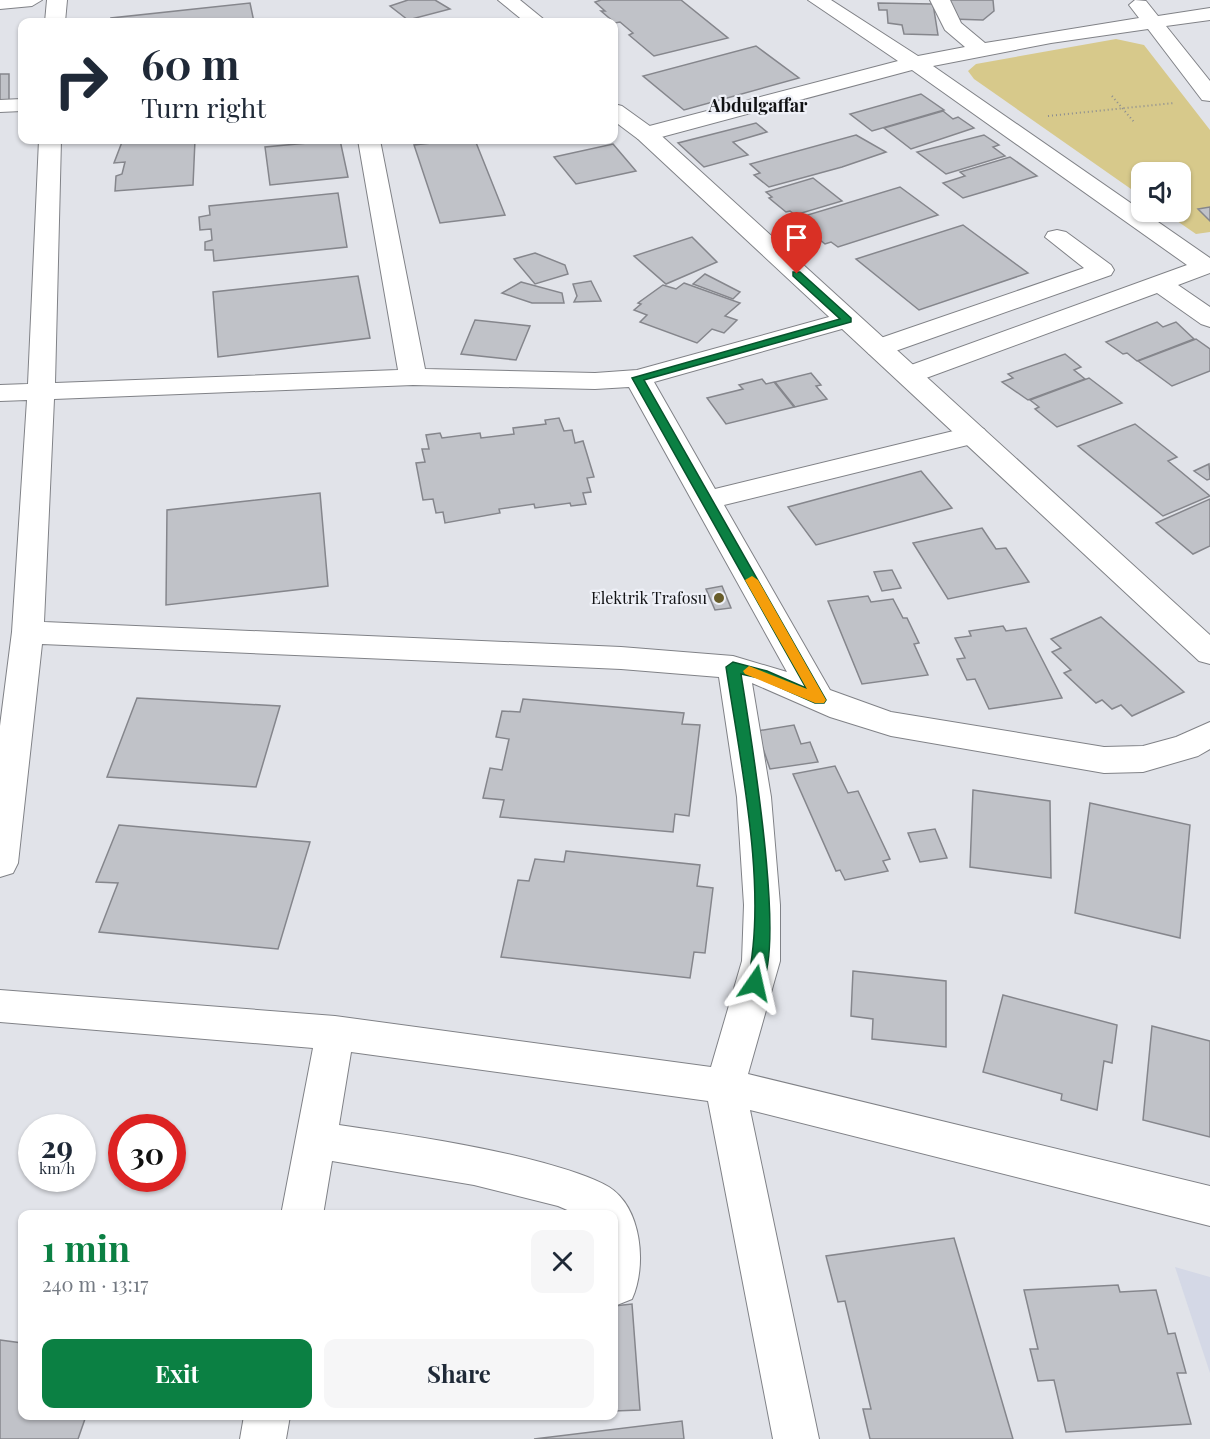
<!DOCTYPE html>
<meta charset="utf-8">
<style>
:root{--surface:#fff;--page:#f6f6f7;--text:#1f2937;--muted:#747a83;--accent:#0b8043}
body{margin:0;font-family:"Playfair Display",serif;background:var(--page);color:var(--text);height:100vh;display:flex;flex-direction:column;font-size:22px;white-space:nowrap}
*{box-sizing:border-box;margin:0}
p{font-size:20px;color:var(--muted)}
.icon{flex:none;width:33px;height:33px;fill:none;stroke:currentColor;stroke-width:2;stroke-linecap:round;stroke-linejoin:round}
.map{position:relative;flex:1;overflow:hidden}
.sheet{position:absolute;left:18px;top:1210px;width:600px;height:210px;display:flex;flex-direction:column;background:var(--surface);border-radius:12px;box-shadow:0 2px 4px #0004}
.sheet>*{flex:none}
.guide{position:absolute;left:18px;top:18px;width:600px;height:126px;border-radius:12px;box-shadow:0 2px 4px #0004;background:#fff;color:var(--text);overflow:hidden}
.tools{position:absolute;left:1131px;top:162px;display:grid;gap:12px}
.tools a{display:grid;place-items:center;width:60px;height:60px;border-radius:12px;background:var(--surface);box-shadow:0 2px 4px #0004;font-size:30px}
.speed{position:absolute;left:18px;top:1114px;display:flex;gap:12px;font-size:30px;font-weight:700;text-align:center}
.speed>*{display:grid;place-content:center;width:78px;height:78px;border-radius:50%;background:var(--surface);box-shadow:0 2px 4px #0004;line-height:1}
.speed small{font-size:15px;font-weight:400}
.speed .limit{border:9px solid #d22;background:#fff;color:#111}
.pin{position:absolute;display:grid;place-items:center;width:51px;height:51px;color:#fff;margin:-62px -26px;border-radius:50% 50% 50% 0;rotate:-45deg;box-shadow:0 0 6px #0007}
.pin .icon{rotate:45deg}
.me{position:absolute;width:66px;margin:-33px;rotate:11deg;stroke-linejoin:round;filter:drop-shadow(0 0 4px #0008)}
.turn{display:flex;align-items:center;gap:21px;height:126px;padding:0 24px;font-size:27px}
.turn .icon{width:78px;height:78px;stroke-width:2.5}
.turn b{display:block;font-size:42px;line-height:51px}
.round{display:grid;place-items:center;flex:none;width:63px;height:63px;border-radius:12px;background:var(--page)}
.head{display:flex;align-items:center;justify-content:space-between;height:102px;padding:0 24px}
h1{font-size:36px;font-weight:700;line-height:45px;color:var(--accent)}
.button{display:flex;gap:12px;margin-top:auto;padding:12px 24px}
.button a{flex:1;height:69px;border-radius:12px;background:var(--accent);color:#fff;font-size:24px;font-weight:700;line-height:69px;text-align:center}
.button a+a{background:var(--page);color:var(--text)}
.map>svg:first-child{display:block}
</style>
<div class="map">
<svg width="1210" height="1439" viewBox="0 0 1210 1439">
<rect width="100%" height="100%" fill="#e1e3e9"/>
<!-- built -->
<polygon fill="#d4d8e6" points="1175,1267 1210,1277 1210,1373"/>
<!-- green -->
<polygon fill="#d7c98b" points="1116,39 1144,45 1210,130 1210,232 1196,234 1164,212 1180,212 1180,172 1142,172 1141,196 974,79 968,71 976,64"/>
<!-- building -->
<g fill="#c0c2c8" stroke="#85868c" stroke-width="1.5">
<polygon points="408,0 435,0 450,9 408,20 390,6"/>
<polygon points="601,0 681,0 728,38 654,56 629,35 633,33 620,22 615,23 601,11 605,11 595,2"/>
<polygon points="949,0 993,0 994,11 983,20 952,19"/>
<polygon points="250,3 254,22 112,22 111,18"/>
<polygon points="878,3 933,4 938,35 904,34 902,25 888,23 887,10 879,10"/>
<polygon points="756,46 799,78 684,110 643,76"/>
<rect x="0" y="74" width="9" height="30"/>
<polygon points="921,94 944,110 872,131 850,114"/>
<polygon points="943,111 953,119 958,117 974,128 911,149 884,128"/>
<polygon points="756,123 767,132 733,142 748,155 704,167 678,143"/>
<polygon points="856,135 886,152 842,167 769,187 754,175 760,173 750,164"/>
<polygon points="984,135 999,145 993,147 1005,156 946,174 917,152"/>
<polygon points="158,140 195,140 193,185 115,191 116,176 122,174 125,162 114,163 122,142"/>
<polygon points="340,140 348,177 270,185 265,147"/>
<polygon points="459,140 475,140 505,215 440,223 414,145"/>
<polygon points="613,144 636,171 576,184 554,157"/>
<polygon points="1010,157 1037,176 963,198 943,183 965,176 960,172"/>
<polygon points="813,178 842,201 795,215 790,211 786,212 769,198 772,197 766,192"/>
<polygon points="900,187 938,215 838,247 831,242 825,244 801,224 807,222 801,217"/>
<polygon points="338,193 347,247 214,261 213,250 205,250 205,242 212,240 211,229 200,230 199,217 210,215 209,206"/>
<polygon points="1210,207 1210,221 1198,209"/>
<polygon points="963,225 1028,273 919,310 856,259"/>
<polygon points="692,237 717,262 666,284 634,256"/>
<polygon points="535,253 565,265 568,274 535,284 514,259"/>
<polygon points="705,274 740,292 733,299 693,284"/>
<polygon points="358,276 370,338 218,357 213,292"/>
<polygon points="591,281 601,301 574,302 577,296 573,284"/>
<polygon points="521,282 562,293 564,303 532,303 502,293"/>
<polygon points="684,283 740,303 725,316 737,320 724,333 712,329 697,343 640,322 647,315 634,310 641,304 638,303 663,285 676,289"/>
<polygon points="475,320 530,326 516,360 461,354"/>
<polygon points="1157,322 1163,327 1176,322 1194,339 1137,361 1127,353 1123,354 1106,342"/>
<polygon points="1196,339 1210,349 1210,371 1172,386 1138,361"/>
<polygon points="1065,354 1081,367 1074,370 1085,379 1028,400 1002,382 1013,378 1008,374"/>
<polygon points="811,373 821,385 816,386 827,399 795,407 775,382"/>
<polygon points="1089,378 1122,403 1057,427 1035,409 1039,407 1030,400"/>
<polygon points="762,379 766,384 774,382 794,407 726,424 707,398 743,389 739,385"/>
<polygon points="559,418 564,431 572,430 575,443 583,441 594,477 587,478 591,492 583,493 586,504 571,506 570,503 535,508 534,504 499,509 500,513 445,523 443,512 436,513 433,499 423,500 416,463 425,462 422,449 429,449 426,435 440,433 442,438 480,433 481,438 514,434 513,428 546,424 545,420"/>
<polygon points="1135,424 1177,457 1168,461 1210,496 1163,516 1078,446"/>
<polygon points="1209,464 1210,479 1207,480 1194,471"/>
<polygon points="921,471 952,508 816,545 788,507"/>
<polygon points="320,493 328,586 166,605 167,510"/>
<polygon points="1210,499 1210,546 1193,554 1156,523"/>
<polygon points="982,528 996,549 1006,548 1029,582 948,599 913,543"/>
<polygon points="892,570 901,588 882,591 874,572"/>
<polygon points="722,586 731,608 715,610 706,589"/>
<polygon points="868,596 871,602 893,599 903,618 907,618 919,643 914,644 928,675 862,684 828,601"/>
<polygon points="1101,617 1184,692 1132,716 1121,705 1112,709 1102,700 1096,703 1064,673 1071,670 1052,652 1061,648 1051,639"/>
<polygon points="1003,626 1006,631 1026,628 1062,698 989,709 975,679 967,680 957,659 965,658 955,638 971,636 969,631"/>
<polygon points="137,698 280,706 256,787 107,777"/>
<polygon points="523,699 684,713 682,724 700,725 689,816 675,814 673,832 500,817 504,800 483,798 490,768 502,770 509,739 496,737 502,711 520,712"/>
<polygon points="794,725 801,744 810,742 818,762 770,769 757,731"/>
<polygon points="835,766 848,793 858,791 890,859 883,861 888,871 845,880 840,870 836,871 793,774"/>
<polygon points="973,790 1050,801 1051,878 970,867"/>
<polygon points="1090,803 1190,825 1180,938 1075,913"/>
<polygon points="119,825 310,842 278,949 99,932 118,883 96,882"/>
<polygon points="935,829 947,858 920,862 908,833"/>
<polygon points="566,851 700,865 697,886 713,888 705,953 694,952 690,978 501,957 518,880 529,881 535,859 564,862"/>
<polygon points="853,971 946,981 946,1047 872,1039 873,1019 851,1016"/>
<polygon points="1003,995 1117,1025 1112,1063 1104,1061 1097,1110 1061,1100 1062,1094 983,1072"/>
<polygon points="1152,1026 1210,1041 1210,1137 1143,1120"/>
<polygon points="954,1238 1013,1439 870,1439 863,1409 871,1409 845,1301 838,1302 826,1256"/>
<polygon points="1118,1285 1120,1292 1156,1290 1168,1334 1175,1333 1186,1373 1177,1373 1191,1424 1066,1432 1054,1380 1038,1381 1030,1349 1038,1349 1024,1290"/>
<polygon points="632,1304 640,1410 614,1411 614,1306"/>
<polygon points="0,1340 22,1343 22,1416 86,1416 78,1439 0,1439"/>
<polygon points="682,1421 684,1439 534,1439"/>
</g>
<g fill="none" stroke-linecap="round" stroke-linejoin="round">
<!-- minor casing -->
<g stroke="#808287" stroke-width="2">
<g id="minor">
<polygon points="0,0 42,0 32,6 0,9"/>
<polygon points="47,0 67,0 65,22 45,22"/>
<polygon points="808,0 831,0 918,56 965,47 945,30 930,0 950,0 961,23 985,43 1139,18 1129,5 1135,0 1146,1 1158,16 1210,8 1210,20 1166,26 1210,81 1210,101 1202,100 1148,29 1051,43 933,66 1210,258 1210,273 1178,285 1210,307 1210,327 1201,324 1157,293 918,381 909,383 900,381 896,375 900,369 1187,265 912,70 654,139 638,139 635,134 638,129 898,61"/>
<polygon points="22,99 22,111 0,112 0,100"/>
<path d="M39,140H61L55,383L398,370L358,140H380L425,369L595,373L637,370L847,312L856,315L860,320L856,325L654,382L715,489L974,426L984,429L988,435L984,441L724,505L830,690L891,712L1104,747L1143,746L1176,737L1210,722V749L1198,756L1143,772L1104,773L891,736L830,717L752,683L771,797L780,905V961L748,1074L1210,1186V1226L750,1110L819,1439H773L708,1101L351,1052L339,1125C408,1135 477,1145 544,1163C565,1169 590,1176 609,1187C642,1208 647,1266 632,1299L617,1305L614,1304V1215H579L558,1206L474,1185L332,1161L323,1215H281L313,1048L0,1022V990L335,1016L711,1067L742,961L744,905L737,797L719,677L621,669L42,644L18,863L13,873L0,877V726L12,632L27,400L0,401V385L28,384ZM413,385L595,389L629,387L787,672L733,656L621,647L44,622L54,399Z"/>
<polygon points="1057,230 1066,232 1111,265 1114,270 1111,275 887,354 878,356 869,354 865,348 869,342 1084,268 1045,237 1048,232"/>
<polygon points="244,1416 290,1416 286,1439 240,1439"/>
</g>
</g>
<!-- major casing -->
<g stroke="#808287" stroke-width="2">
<g id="major">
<polygon points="498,0 520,0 547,22 525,22"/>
<polygon points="614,104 622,106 654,129 1210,635 1210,664 1199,661 638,139 614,121"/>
</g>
</g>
<!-- path -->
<g stroke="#8b8d91" stroke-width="2" stroke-dasharray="1 3" stroke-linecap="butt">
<polyline points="1112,96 1134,122"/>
<polyline points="1048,116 1174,103"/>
</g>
<!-- minor -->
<use href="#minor" fill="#fff" fill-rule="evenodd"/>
<!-- major -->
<use href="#major" fill="#fff" fill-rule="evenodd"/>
</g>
<!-- route -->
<path fill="#0b8043" stroke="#07532c" stroke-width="1.5" d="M793,272H800L851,318V322L644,380L826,700L824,703H815L759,678L741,674C747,714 793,977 755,990L747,983C769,893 740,760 726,667L733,662L767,671L806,688L632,378L840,319L793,276Z"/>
<!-- slow -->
<polygon fill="#f59e0b" points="752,576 758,580 826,700 824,703 815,703 745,674 743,671 749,666 807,689 745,580"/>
<!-- markers -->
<circle fill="#675c29" stroke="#eef0f7" stroke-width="2" cx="719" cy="598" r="6"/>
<g text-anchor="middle" stroke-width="4.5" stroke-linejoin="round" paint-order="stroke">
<!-- poi labels -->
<g font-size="16" fill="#111214" stroke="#eef0f7" text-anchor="end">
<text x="707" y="604">Elektrik Trafosu</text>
</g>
<!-- far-district labels -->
<g font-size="18" font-weight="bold" fill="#111214" stroke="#eef0f7">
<text x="758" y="112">Abdulgaffar</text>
</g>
</g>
</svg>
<div class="tools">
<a><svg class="icon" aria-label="sound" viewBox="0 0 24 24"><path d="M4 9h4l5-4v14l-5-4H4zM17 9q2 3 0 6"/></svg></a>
</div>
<div class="speed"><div>29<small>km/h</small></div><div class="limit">30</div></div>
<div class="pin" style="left:797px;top:274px;background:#d93025"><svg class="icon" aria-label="arrive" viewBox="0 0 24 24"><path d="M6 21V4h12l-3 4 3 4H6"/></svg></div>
<svg class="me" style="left:755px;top:983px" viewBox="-20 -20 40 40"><path d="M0-17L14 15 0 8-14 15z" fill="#0b8043" stroke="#fff" stroke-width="4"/></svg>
<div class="guide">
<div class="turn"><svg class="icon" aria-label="right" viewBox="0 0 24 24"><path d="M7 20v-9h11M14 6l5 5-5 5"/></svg><div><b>60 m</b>Turn right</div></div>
</div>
<section class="sheet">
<div class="head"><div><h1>1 min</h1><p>240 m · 13:17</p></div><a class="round"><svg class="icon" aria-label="close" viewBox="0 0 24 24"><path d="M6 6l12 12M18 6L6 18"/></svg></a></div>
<div class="button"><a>Exit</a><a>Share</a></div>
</section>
</div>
